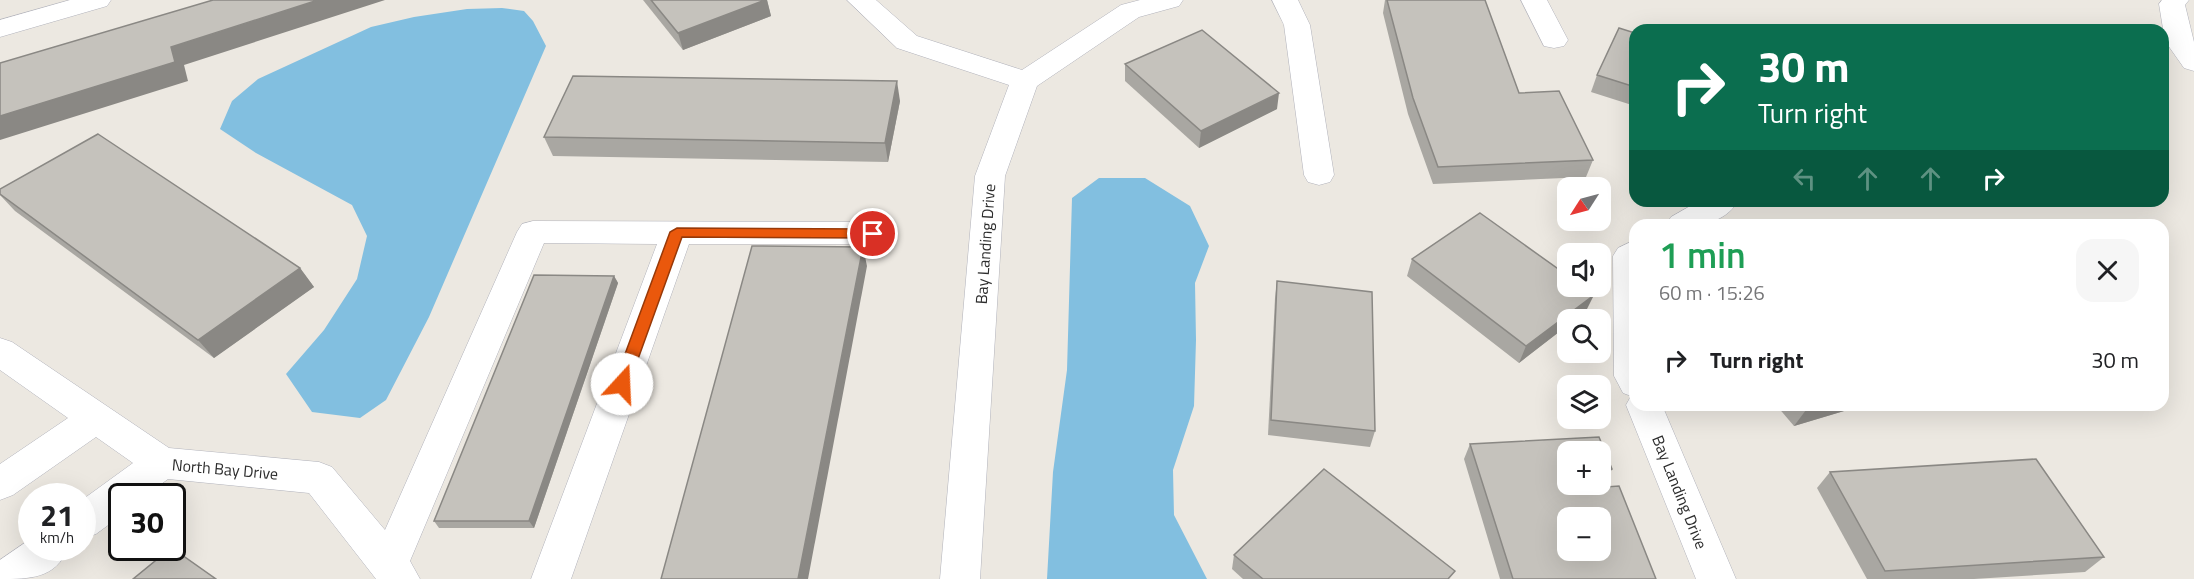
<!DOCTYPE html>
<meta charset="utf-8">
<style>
:root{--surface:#fff;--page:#f6f6f6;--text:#202124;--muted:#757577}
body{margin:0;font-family:"Titillium Web",sans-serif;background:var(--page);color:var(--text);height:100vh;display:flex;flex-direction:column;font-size:22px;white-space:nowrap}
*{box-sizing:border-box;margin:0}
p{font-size:20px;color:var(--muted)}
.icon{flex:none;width:33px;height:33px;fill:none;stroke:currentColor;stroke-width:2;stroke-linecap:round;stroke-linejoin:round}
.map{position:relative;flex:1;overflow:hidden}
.side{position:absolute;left:1629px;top:219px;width:540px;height:192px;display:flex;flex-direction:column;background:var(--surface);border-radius:18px;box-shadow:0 6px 24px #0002}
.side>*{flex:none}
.banner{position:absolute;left:1629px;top:24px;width:540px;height:183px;border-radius:18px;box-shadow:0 6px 24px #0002;background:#0b6e4f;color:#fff;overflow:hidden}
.needle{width:39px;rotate:234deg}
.tools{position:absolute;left:1557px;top:177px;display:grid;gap:12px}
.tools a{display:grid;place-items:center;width:54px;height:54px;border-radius:12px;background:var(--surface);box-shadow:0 6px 24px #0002;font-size:30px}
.speed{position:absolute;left:18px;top:483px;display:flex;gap:12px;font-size:30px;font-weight:700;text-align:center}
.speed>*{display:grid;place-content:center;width:78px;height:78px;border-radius:50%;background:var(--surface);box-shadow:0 6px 24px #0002;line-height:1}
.speed small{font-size:15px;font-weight:400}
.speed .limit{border:3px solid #111;border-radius:9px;background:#fff;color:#111}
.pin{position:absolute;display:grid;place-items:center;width:51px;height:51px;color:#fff;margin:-26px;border:3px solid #fff;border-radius:50%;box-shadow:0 2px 6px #0007}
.me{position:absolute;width:66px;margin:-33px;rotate:20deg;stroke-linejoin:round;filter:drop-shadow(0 0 4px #0008)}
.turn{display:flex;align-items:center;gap:21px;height:126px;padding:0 30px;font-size:27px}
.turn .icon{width:78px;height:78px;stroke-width:2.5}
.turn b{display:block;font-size:42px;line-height:51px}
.lanes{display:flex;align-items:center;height:57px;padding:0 30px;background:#0003;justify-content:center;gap:30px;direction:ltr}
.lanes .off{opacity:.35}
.round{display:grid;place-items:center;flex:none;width:63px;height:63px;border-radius:18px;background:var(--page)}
.head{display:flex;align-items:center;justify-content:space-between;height:102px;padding:0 30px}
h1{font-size:36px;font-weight:600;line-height:45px;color:#1e9e55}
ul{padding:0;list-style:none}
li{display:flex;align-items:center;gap:18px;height:78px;padding:0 30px}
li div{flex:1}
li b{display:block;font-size:22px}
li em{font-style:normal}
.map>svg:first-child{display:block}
</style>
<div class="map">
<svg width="2194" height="579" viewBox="0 0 2194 579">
<rect width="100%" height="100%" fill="#ece8e1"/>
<!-- water -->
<g fill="#82bfe0">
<polygon points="502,8 524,11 533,21 546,46 429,317 386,400 360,418 312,412 286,374 324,330 357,279 367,236 352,205 256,153 220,129 232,101 258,79 371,27 414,17 467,9"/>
<polygon points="1099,178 1145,178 1190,206 1209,246 1195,283 1196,340 1194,406 1173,470 1174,515 1207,579 1047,579 1053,472 1067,370 1072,198"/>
</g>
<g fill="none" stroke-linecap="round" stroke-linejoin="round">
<!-- street casing -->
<g stroke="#b1b2bb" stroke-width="1">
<g id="street">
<polygon points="70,0 111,0 107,6 0,37 0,20"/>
<polygon points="847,0 876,0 917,36 1022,70 1121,5 1140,0 1183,0 1179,6 1139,17 1037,86 1005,176 980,579 940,579 975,176 1009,85 897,48"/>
<polygon points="1272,0 1298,0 1310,25 1334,175 1330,182 1319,185 1308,182 1304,175 1284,25"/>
<polygon points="1521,0 1547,0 1568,40 1564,46 1554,48 1544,46"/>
<polygon points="2162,0 2189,0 2185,5 2194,42 2194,71 2184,68 2165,41 2159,4"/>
<path d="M1699,201H1738C1723,227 1693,225 1666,225L1671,217Z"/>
<polygon points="533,221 873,222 884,225 889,233 884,241 873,244 689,244 571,579 531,579 657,244 544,243 410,561 420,579 376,579 309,493 168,479 145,496 122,496 122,515 96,534 82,539 82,500 133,463 96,437 13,495 0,500 0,464 68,418 0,370 0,338 12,342 169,448 319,462 332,467 385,530 517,232 522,224"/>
<polygon points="1635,240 1635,405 1662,405 1736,579 1696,579 1626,405 1631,396 1623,393 1614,376 1613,256 1618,248"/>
<path d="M32,538V548H68C56,579 29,579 0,579V560Z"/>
</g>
</g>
<!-- street -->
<use href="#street" fill="#fff" fill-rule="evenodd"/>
</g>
<!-- wall -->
<g fill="#a9a7a2">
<polygon points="643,0 767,0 771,16 683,50"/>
<polygon points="1385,0 1485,0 1519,93 1593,160 1586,177 1433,184 1408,114 1383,13"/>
<polygon points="1635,33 1635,106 1591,92 1597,75"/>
<polygon points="1125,64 1277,109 1199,148 1125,81"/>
<polygon points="900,101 888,162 553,156 544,137"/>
<polygon points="0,189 300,268 314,287 214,358 15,211 0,195"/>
<polygon points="1412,259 1586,311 1568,320 1568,325 1519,363 1407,276"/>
<polygon points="614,276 618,283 534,528 439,528 434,521"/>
<polygon points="1277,281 1375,431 1370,447 1268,435 1275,298"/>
<polygon points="1776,405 1864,405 1794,426"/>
<polygon points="1470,444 1612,469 1603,485 1592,488 1656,579 1500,579 1464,459"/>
<polygon points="1830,472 2104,557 2085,572 1974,579 1867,579 1817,488"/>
<polygon points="1234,555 1451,579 1243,579 1232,569"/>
</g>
<!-- shaded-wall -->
<g fill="#8a8884">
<polygon points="318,0 385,0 184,65 188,81 0,140 0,116 171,47"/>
<polygon points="765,0 767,0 771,16 683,50 678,33"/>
<polygon points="897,81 900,101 888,162 885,143"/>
<polygon points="1279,93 1277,109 1199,148 1201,131"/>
<polygon points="863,247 867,266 808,579 798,579"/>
<polygon points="300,268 314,287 214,358 198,340"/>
<polygon points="614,276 618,283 534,528 529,521"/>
<polygon points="1594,295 1586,311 1575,320 1568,320 1568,325 1519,363 1526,346"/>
<polygon points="1824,405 1864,405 1794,426 1806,410"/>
<polygon points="1612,469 1603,485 1581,491 1585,484 1600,484 1600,473"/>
</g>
<!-- building -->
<g fill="#c5c2bc" stroke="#8a8884" stroke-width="1.5" fill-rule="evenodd">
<polygon points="213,0 318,0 171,47 175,62 0,116 0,63"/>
<polygon points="651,0 765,0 678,33"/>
<polygon points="1387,0 1485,0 1519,93 1559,91 1593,160 1438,167 1413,98"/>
<polygon points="1619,28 1635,33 1635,87 1597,75"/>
<polygon points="1202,30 1279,93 1201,131 1125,64"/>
<polygon points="573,76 897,81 885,143 544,137"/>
<polygon points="98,134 300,268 198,340 0,194 0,189"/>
<polygon points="1480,213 1568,276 1568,286 1582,286 1594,295 1526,346 1412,259"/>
<polygon points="752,246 863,247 798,579 661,579"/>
<polygon points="534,275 614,276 529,521 434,521"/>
<polygon points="1277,281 1372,292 1375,431 1271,420"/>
<polygon points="1802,405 1824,405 1806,410"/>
<path d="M1599,437L1612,469L1600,473V452H1568V484H1591L1592,488L1619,486L1656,579H1513L1470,444ZM1568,518H1600V550H1568Z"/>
<polygon points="2036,459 2104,557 1885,571 1830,472"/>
<polygon points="1324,469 1455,571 1448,579 1263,579 1234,555"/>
<polygon points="171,548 172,548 216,579 133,579"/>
</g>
<!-- route -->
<polygon fill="#ea580c" stroke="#983908" stroke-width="1.5" points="677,228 873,229 879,234 873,238 682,237 629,384 627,388 616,388 614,384 670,232"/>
<g text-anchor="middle" stroke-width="5" stroke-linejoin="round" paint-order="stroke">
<!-- street labels -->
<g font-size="16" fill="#2d2d2d" stroke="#fff">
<text transform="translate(985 244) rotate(-86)" y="6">Bay Landing Drive</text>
<text transform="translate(225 469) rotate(5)" y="6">North Bay Drive</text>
<text transform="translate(1680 492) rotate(68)" y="6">Bay Landing Drive</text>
</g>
</g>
</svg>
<div class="tools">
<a><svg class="needle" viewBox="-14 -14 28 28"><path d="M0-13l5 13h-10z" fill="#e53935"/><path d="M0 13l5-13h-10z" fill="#757577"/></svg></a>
<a><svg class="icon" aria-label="sound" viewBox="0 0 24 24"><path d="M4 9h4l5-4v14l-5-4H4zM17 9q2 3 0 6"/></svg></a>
<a><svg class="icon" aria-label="search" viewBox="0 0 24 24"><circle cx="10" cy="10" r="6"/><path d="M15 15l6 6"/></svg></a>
<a><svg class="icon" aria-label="layers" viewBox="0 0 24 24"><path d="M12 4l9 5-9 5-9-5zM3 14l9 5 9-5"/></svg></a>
<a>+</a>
<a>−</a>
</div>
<div class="speed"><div>21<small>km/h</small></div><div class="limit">30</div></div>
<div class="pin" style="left:873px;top:234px;background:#d93025"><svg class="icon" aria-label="arrive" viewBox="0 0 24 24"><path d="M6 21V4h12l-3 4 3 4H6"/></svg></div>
<svg class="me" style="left:622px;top:384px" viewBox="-20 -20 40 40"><circle r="19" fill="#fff"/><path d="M0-13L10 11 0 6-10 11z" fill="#ea580c"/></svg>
<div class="banner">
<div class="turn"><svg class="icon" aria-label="right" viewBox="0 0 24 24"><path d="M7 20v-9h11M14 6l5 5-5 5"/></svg><div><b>30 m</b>Turn right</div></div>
<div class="lanes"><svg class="icon off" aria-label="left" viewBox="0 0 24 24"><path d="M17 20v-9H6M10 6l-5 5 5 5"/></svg><svg class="icon off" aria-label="ahead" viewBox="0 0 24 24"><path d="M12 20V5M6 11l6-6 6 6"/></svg><svg class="icon off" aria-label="ahead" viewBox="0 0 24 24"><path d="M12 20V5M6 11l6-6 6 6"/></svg><svg class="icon" aria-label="right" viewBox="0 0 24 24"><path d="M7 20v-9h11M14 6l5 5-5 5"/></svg></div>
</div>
<section class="side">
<div class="head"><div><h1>1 min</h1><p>60 m · 15:26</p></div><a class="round"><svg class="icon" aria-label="close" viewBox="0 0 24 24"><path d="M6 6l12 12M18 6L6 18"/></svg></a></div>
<ul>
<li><svg class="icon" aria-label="right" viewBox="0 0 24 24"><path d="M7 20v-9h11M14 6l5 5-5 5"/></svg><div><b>Turn right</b></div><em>30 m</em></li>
</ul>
</section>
</div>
